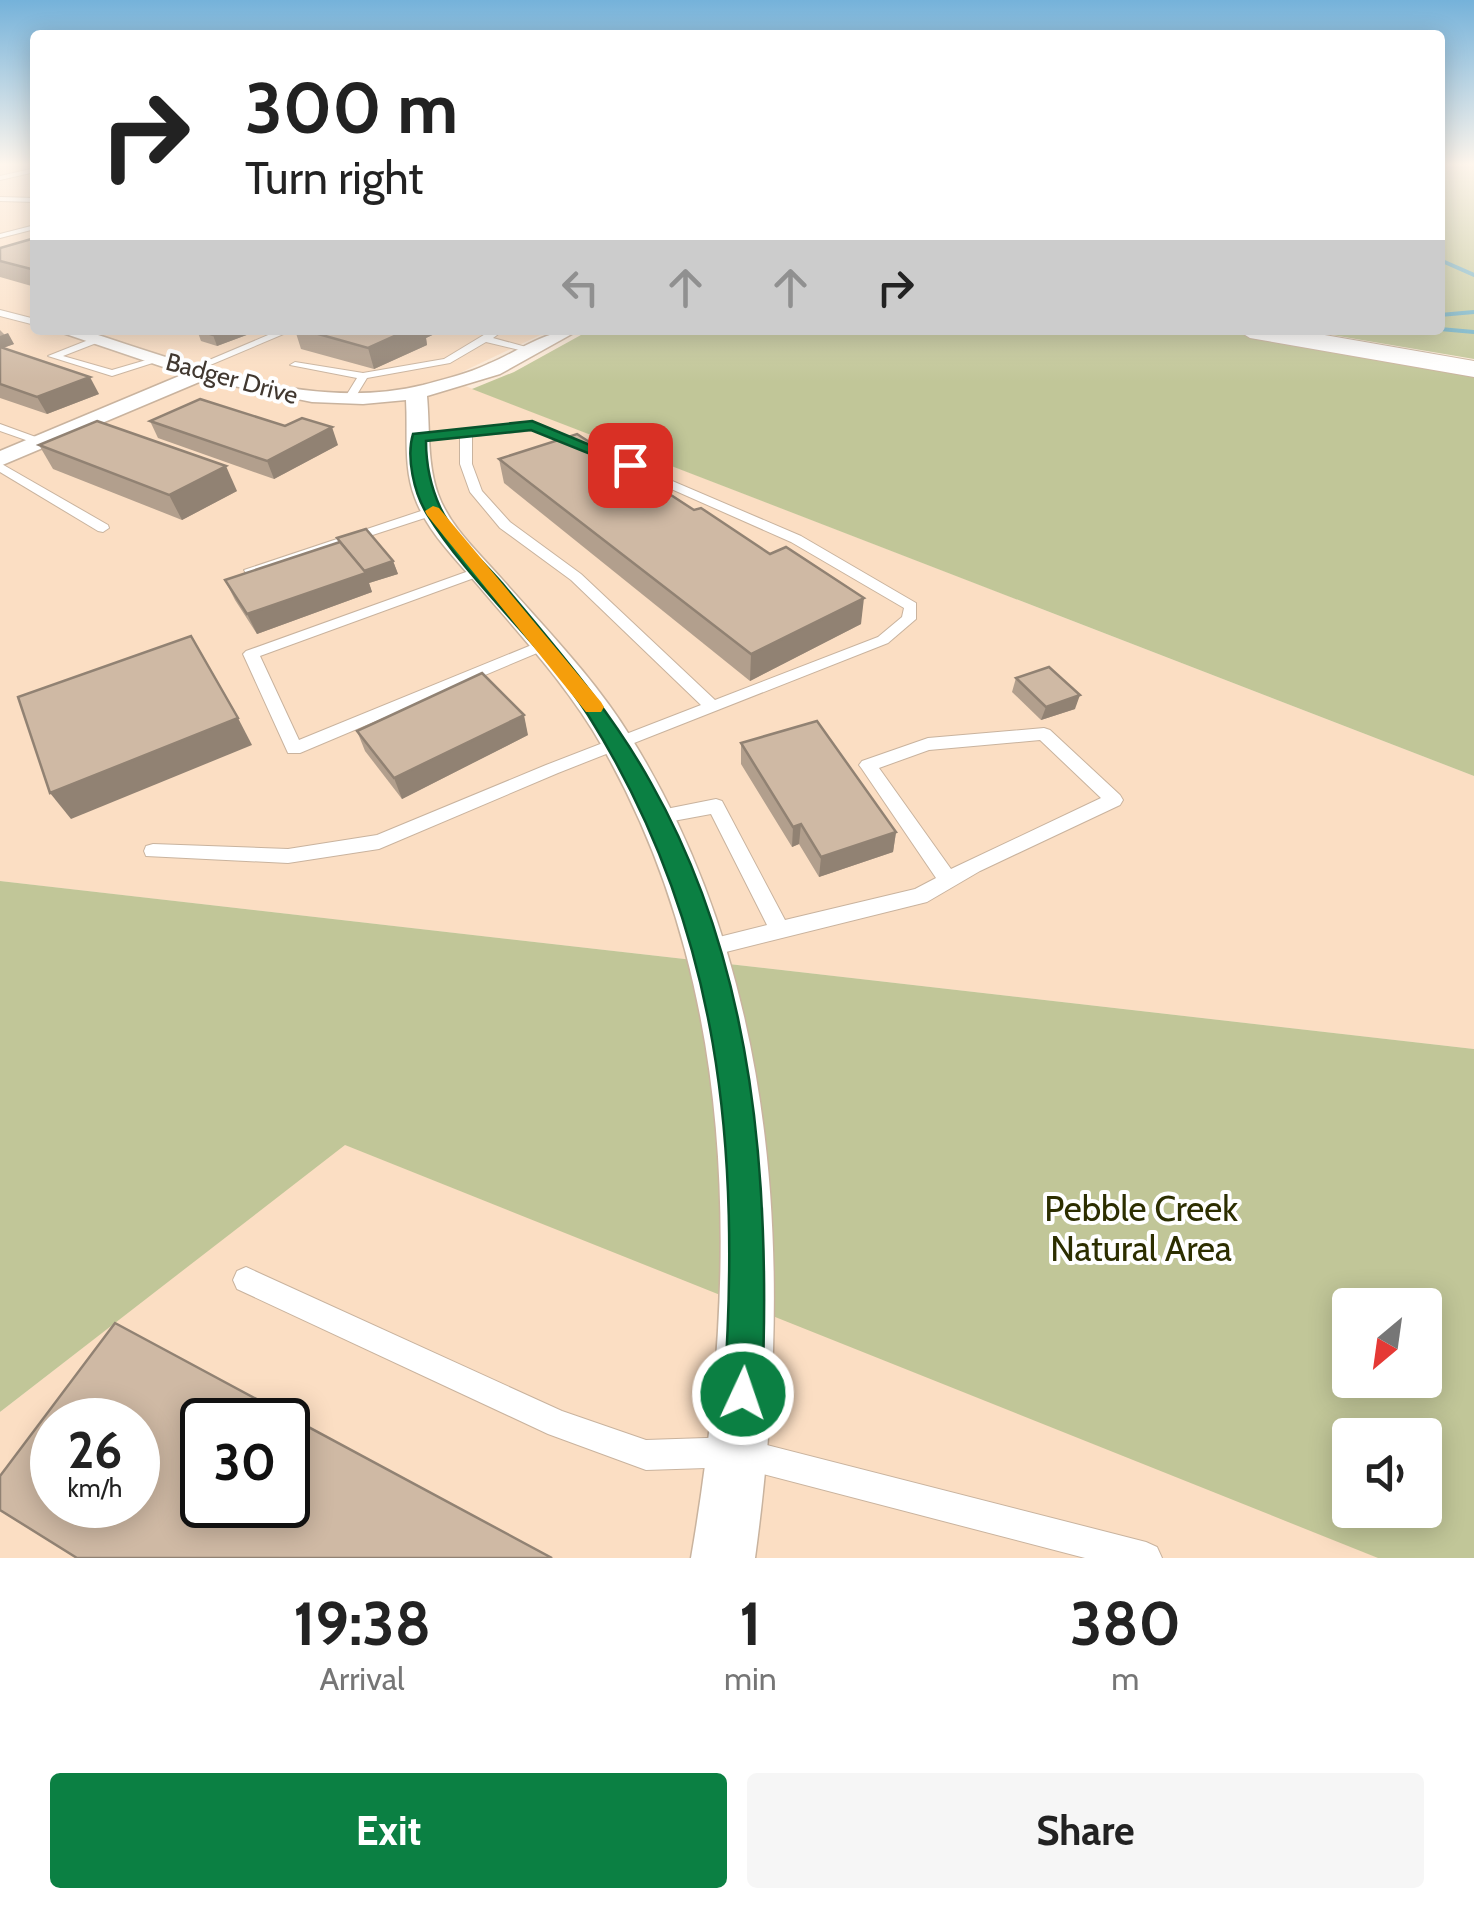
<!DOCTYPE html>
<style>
:root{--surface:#fff;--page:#f6f6f6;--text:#222;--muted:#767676;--accent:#0b8043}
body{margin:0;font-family:Cabin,sans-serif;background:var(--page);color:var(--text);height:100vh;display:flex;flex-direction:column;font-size:38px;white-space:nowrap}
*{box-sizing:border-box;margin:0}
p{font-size:32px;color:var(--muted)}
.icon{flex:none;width:55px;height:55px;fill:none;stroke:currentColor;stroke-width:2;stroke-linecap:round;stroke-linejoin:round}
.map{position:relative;height:1558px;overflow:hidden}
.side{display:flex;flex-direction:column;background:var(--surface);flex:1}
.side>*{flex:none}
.guide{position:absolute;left:30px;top:30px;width:1415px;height:305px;border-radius:10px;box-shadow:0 5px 25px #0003;background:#fff;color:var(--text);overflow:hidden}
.needle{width:65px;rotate:209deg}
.tools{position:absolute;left:1332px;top:1288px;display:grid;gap:20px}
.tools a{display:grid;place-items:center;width:110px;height:110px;border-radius:10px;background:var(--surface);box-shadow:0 5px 25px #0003;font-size:50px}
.speed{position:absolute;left:30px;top:1398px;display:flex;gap:20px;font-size:50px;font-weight:700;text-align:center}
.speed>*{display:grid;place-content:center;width:130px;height:130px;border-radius:50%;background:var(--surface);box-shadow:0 5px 25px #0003;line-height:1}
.speed small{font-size:25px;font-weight:400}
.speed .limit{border:5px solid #111;border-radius:15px;background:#fff;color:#111}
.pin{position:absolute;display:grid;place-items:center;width:85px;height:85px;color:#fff;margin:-42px;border-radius:20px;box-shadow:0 5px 15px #0006}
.me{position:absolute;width:110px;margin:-55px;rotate:3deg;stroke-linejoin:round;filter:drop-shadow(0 0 8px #0008)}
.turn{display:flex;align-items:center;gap:35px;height:210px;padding:0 50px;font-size:45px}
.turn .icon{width:130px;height:130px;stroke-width:2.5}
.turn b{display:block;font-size:70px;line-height:85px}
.lanes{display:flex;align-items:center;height:95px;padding:0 50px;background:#0003;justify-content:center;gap:50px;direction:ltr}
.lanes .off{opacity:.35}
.eta{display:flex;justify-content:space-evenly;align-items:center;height:170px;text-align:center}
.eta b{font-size:60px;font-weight:800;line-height:70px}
.action{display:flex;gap:20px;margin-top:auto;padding:20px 50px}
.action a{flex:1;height:115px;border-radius:10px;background:var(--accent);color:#fff;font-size:40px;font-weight:800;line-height:115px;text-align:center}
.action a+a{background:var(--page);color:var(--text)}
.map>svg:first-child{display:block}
</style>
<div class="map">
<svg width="1474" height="1558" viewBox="0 0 1474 1558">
<rect width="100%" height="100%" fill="#fcead8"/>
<!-- built -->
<g fill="#fbdec3" fill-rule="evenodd">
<polygon points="0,164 35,164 35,330 551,330 447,379 1474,776 1474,1049 0,881"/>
<path d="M345,1144L1474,1558H0V1412ZM52,1420H138V1505H52ZM202,1420H288V1505H202Z"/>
</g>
<!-- green -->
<g fill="#c1c698" fill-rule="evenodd">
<polygon points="1440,164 1474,164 1474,359 1303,330 1440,330"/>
<polygon points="590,330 1218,330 1474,376 1474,776 472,389 514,372"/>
<path d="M0,881L1474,1049V1558H1378L345,1145L0,1412ZM1350,1305H1425V1380H1350ZM1350,1435H1425V1510H1350Z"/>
</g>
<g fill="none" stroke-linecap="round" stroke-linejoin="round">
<!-- stream -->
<g stroke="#6aaec5" stroke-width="4">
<polyline points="1440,260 1474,275"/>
<polyline points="1440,315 1474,312"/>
<polyline points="1440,329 1474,332"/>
</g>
<!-- service casing -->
<g stroke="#c9b39e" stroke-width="2">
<g id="service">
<polygon points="35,168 35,172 0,180 0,176"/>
<polygon points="0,197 35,198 35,202 0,201"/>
<polygon points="35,225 35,229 0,238 0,234"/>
<polygon points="0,310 35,319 35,325 0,316"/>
<polygon points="280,330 293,330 196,371 188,369"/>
<polygon points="492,330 504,330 493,338 537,350 532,353 486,342 450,363 367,378 353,401 349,402 344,399 357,378 290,365 295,362 363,373 444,359"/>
<polygon points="96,337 101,340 99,342 63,356 112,370 160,356 165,359 112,376 48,356"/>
<polygon points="0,424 44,440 46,442 40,445 0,431"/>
<path d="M539,424L801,536L916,603V619L888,643L558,773L379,849L288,863L146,856L144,851L146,846L153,844L288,849L377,835L546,765L701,705L571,580L500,528L470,492L460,464V437L418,440L412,437L418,434ZM538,430L791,542L904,608L902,617L878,637L715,700L581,574L510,522L482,491L472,464V436Z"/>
<polygon points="0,463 108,525 109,528 103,532 98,531 0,472"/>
<polygon points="433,507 437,508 437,514 256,573 246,573 244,570"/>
<polygon points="480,567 487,571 485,574 260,656 299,740 539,642 549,642 552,645 549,648 300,753 288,753 243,654 246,651"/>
<path d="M1044,728L1050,730L1120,795L1123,800L1120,805L980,871L927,902L706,957L699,954L696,948L699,942L767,925L711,814L657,824L651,822L648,817L651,812L716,799L722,801L785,920L915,889L936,878L862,769L859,765L862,761L928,738ZM1040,740L1101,798L951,869L879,768L929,750Z"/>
<polygon points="246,1267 562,1411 646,1440 736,1437 1146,1542 1157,1547 1162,1558 1085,1558 736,1467 646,1470 548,1434 237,1289 233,1280 237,1271"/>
</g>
</g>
<!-- minor casing -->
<g stroke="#c9b39e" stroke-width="3">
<path id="minor" d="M54,330H82C188,363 310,413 423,385C445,379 467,374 488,364C520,351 544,330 579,330L500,374L427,396C430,429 427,463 438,494C450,527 478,552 501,578C546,629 595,679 630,736C784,983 793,1278 755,1558H691C738,1284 743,994 602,746C569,687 520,635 477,584C454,557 427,531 415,498C403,467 408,433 406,400L363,404L312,402L204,380L0,466V451L184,374Z"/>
</g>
<!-- secondary casing -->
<g stroke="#c9b39e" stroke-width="2">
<polygon id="secondary" points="1237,330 1296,330 1474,361 1474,377 1250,338"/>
</g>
<!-- service -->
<use href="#service" fill="#fff" fill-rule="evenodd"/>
<!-- minor -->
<use href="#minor" fill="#fff" fill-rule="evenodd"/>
<!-- secondary -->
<use href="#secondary" fill="#fff" fill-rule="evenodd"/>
</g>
<!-- wall -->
<g fill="#b29f8d">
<polygon points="35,238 35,287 0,277 0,248"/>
<polygon points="0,330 14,344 3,348 99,394 47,414 0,398"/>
<polygon points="197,330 260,330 217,346 201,341"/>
<polygon points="295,330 443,330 426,338 427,345 374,369 301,349"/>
<polygon points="150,421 338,445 274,479 158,438"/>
<polygon points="39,445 237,491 182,520 53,469"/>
<polygon points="499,459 694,510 770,554 861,624 750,681 504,483"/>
<polygon points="337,538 393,561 398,574 369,583 372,592 257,634 235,600 225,580 339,543"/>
<polygon points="1016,678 1075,709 1041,720 1012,692"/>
<polygon points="357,731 528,735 402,799 365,751"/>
<polygon points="741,743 896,832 893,852 819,877 799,844 792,847 741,764"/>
</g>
<!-- shaded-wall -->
<g fill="#918273">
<polygon points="226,330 260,330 217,346 213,335"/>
<polygon points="408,330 443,330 426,338 427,345 374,369 368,348"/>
<polygon points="8,333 14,344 0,349 0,336"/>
<polygon points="90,377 99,394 47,414 37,397"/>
<polygon points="332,427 338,445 274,479 267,461"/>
<polygon points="226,466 237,491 182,520 169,495"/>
<polygon points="393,561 398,574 369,583 372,592 257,634 247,614"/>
<polygon points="864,598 861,624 750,681 751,654"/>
<polygon points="1080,695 1075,709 1041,720 1046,707"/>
<polygon points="524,715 528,735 402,799 394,778"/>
<polygon points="238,718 252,745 71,819 50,793"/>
<polygon points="801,824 799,844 792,847 793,827"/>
<polygon points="896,832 893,852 819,877 821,857"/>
</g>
<!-- building -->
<g fill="#cfb9a4" stroke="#918273" stroke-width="2.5" fill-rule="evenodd">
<polygon points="35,238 35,268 31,269 0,261 0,248"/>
<polygon points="197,330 226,330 213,335"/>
<polygon points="304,330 408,330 368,348"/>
<polygon points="0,347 90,377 37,397 0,384"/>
<polygon points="200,399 285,426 302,418 332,427 267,461 150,421"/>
<polygon points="97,421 226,466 169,495 39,445"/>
<polygon points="577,434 694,510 701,508 770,554 786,547 864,598 751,654 499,459"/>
<polygon points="366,529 393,561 364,571 337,538"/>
<polygon points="340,542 366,573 247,614 225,580"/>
<polygon points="191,636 238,718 50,793 18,697"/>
<polygon points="1049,667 1080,695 1046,707 1016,678"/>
<polygon points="482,673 524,715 394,778 357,731"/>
<polygon points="817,721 896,832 821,857 801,824 793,827 741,743"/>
<path d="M115,1323L552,1558H77L0,1510V1476ZM52,1420H138V1505H52ZM202,1420H288V1505H202Z"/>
</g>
<!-- sky -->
<linearGradient id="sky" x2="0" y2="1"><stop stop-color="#75b2da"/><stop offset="0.43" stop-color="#fef6ed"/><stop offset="1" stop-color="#fef6ed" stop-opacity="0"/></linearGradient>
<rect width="1474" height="382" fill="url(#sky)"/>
<!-- route -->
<path fill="#0b8043" stroke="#07532c" stroke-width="2.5" d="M532,421L638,465L625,468L531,430L426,441C426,464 430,485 440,507C452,534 482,560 502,583C555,647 610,709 651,783C756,968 771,1187 762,1394L756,1408L743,1413L729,1408L724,1394C741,1150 722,928 588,715C544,646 470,584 427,514C414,493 406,457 413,434Z"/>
<!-- slow -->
<polygon fill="#f59e0b" points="433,506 439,508 601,702 604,707 601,712 586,712 427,515 425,511"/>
<g text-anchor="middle" stroke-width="8" stroke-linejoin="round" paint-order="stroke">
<!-- far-street labels -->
<g font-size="25" fill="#413830" stroke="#fff">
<text transform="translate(232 378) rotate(15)" y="9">Badger Drive</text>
</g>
<!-- near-park labels -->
<g font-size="35" fill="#2c2e00" stroke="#fff">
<text x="1141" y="1221">Pebble Creek<tspan x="1141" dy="40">Natural Area</tspan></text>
</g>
</g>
</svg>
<div class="tools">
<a><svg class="needle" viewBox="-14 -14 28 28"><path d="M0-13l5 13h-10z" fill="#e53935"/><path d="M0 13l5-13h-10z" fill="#767676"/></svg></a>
<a><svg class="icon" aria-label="sound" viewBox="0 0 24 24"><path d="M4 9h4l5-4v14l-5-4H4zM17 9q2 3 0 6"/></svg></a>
</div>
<div class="speed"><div>26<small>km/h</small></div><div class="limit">30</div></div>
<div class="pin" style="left:630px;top:465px;background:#d93025"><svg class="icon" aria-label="arrive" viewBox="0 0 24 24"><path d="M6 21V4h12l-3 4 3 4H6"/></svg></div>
<svg class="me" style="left:743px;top:1394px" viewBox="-20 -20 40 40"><circle r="17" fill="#0b8043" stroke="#fff" stroke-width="3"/><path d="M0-11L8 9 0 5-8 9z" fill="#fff"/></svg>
<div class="guide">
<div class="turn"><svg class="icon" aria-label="right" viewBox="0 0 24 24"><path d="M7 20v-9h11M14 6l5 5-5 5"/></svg><div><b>300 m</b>Turn right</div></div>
<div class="lanes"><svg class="icon off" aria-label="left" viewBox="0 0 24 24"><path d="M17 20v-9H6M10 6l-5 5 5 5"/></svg><svg class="icon off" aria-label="ahead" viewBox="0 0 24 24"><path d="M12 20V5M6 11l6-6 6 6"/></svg><svg class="icon off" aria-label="ahead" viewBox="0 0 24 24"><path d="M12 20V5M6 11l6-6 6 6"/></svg><svg class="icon" aria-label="right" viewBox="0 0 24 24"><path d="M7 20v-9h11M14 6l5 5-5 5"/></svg></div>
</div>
</div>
<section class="side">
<div class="eta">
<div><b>19:38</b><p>Arrival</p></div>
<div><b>1</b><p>min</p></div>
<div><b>380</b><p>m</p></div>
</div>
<div class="action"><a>Exit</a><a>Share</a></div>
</section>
